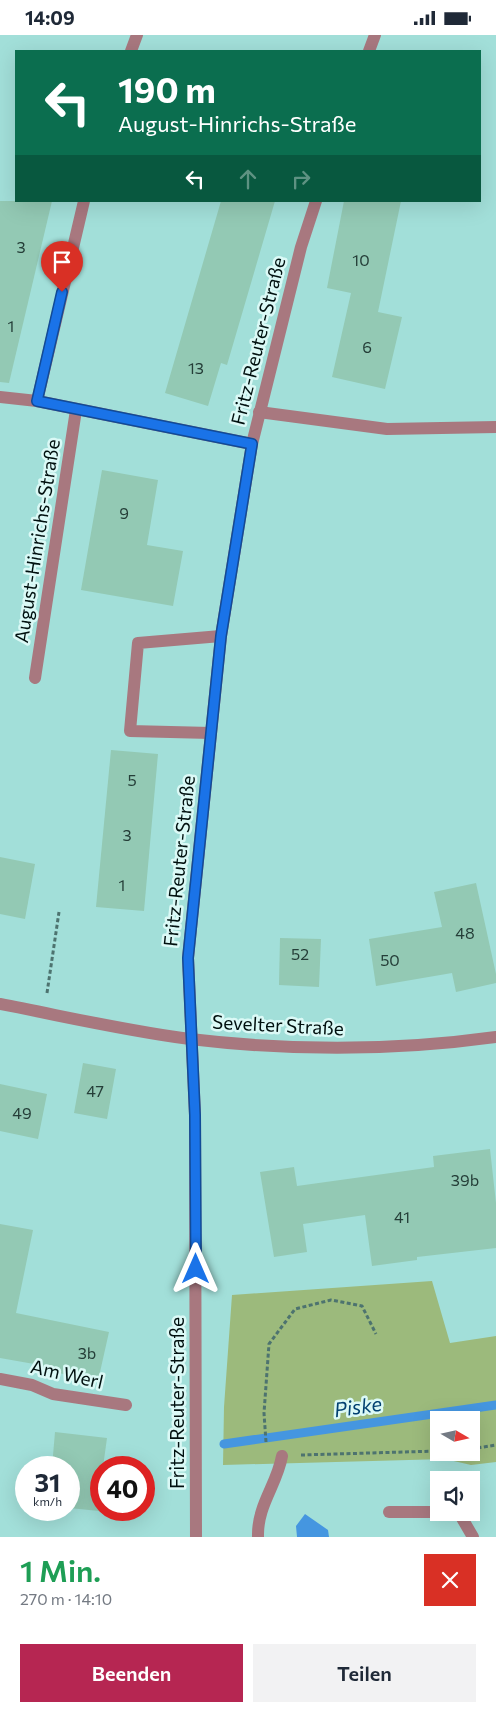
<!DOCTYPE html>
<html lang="de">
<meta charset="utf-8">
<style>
:root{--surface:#fff;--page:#f2f2f3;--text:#1f2937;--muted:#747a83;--accent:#b62652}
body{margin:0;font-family:Commissioner,sans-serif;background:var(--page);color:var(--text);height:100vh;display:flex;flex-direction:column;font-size:19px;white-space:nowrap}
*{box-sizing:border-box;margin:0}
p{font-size:16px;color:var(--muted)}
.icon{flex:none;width:28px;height:28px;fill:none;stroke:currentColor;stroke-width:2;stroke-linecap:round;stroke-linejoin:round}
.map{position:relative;height:1502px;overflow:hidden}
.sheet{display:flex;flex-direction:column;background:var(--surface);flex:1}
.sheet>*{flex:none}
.banner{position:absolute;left:15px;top:15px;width:466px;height:152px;border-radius:0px;box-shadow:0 5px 20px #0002;background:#0b6e4f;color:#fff;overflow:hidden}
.needle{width:32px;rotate:99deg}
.fabs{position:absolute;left:430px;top:1376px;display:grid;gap:10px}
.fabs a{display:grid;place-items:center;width:50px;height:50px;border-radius:0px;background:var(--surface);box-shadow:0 5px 20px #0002;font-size:25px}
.speed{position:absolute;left:15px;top:1421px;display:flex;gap:10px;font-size:25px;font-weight:700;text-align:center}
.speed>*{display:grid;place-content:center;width:65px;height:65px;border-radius:50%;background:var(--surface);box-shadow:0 5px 20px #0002;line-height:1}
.speed small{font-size:12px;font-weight:400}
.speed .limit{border:8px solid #d22;background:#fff;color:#111}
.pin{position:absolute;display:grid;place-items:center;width:42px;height:42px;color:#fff;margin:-51px -21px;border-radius:50% 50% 50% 0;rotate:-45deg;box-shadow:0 0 5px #0007}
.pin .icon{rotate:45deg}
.me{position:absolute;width:55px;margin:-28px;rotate:0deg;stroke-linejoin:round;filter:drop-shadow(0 0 4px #0008)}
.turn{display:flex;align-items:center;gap:18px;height:105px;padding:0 20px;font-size:22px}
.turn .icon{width:65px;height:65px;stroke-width:2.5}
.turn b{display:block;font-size:35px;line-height:42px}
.lanes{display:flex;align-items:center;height:48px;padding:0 20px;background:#0003;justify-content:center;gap:25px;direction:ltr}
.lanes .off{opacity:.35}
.round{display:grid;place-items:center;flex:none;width:52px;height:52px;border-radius:0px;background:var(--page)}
.headline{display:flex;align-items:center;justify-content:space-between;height:85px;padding:0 20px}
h1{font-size:30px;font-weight:600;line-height:38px;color:#1e9e55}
.cta{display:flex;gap:10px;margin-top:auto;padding:10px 20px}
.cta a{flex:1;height:58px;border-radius:0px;background:var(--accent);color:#fff;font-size:20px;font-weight:600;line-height:58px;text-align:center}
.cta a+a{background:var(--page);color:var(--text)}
.status{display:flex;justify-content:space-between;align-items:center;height:35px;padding:0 25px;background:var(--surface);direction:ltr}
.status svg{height:14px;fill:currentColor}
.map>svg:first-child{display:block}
</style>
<div class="status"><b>14:09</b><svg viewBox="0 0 49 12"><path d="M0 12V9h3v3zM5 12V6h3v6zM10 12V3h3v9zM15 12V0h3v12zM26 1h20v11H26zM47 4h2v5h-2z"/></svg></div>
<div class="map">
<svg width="496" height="1502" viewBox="0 0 496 1502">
<rect width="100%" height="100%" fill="#a2dfd9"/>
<!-- green -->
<path fill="#9cba7c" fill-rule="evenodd" d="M432,1246L450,1308L496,1301V1427L471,1430L445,1424L223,1430L224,1372L232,1260ZM439,1385H471V1418H439Z"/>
<!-- water -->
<polygon fill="#4596e0" points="305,1479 328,1495 329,1502 297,1502 296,1491"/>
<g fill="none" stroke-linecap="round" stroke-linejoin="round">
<!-- stream -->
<polyline stroke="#4596e0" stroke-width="9" points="224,1409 496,1370"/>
</g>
<!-- building -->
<g fill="#93c9b4">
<polygon points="0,166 52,166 9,348 0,347"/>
<polygon points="221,166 275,166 227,330 221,328 208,371 165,358"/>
<polygon points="344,166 401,166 378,277 402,282 385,354 332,342 351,258 327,253"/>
<polygon points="102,435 158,445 147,510 183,516 173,571 81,555"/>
<polygon points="111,715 158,719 144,876 96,872"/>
<polygon points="0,822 35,829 25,884 0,879"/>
<polygon points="476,848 496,939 496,948 456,957 452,938 376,951 369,904 442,892 434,857"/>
<polygon points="280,903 321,904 319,952 279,950"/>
<polygon points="83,1028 116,1034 107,1084 74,1078"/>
<polygon points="0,1049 47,1059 38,1104 0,1096"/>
<polygon points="490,1114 496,1168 496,1213 417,1222 417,1225 372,1231 365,1180 303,1189 307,1217 274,1222 260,1137 294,1132 297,1151 434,1132 433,1121"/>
<polygon points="0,1189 33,1195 16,1278 109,1297 98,1346 34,1333 34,1329 0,1323"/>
<polygon points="55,1397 107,1403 103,1432 101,1432 99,1476 69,1473 69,1432 52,1432"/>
</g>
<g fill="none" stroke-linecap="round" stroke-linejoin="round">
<!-- path -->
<g stroke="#4d736f" stroke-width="3" stroke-dasharray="4 2.5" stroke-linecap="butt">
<polyline points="47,958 59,877"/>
<polyline points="266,1407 264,1378 269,1309 295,1274 331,1265 362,1271 376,1299"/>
<polyline points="471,1414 496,1410"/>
<polyline points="301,1420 439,1416"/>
</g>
<!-- minor -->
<g stroke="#a8787f" stroke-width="12">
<polyline points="131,16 137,0"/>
<polyline points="369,16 375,0"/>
<polyline points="0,362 37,366 252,409"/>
<polyline points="37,366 84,166"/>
<polyline points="259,377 387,394 496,392"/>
<polyline points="35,643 76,375"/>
<polyline points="211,698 130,696 138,608 221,601"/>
<path d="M0,969C63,981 127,996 190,1004C291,1016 395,1016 496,1002"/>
<polyline points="0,1344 32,1350 53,1359 126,1370"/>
<polyline points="389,1477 439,1477"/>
<polyline points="448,1478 459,1478 473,1502"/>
<polyline points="196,1502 195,1080 188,923 221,601 252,409 301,212 316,166"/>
<path d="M258,1502C257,1470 277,1450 282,1421"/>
</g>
</g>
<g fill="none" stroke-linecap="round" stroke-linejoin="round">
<!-- route casing -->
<g stroke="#114b97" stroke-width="12">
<polyline id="route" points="62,257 37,366 252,409 221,601 188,923 195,1080 196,1234"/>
</g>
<!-- route -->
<use href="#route" stroke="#1a73e8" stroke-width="9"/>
</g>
<g text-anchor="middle" stroke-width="5" stroke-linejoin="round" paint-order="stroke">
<!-- number labels -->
<g font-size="16" fill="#253e38">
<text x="21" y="218">3</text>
<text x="361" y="231">10</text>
<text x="11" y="297">1</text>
<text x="367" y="318">6</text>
<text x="196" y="339">13</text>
<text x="124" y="484">9</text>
<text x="132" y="751">5</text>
<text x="127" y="806">3</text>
<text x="122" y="856">1</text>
<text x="465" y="904">48</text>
<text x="300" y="925">52</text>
<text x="390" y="931">50</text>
<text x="95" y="1062">47</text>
<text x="22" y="1084">49</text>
<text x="465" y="1151">39b</text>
<text x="402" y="1188">41</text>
<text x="87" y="1324">3b</text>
</g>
<!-- street labels -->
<g font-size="19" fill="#00100f" stroke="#dbf9f6">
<text transform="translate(258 306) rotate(-76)" y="7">Fritz-Reuter-Straße</text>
<text transform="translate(37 506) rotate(-81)" y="7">August-Hinrichs-Straße</text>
<text transform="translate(179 826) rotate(-84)" y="7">Fritz-Reuter-Straße</text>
<text transform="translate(278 990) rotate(3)" y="7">Sevelter Straße</text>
<text transform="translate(67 1339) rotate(13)" y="7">Am Werl</text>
<text transform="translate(177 1368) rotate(-90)" y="7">Fritz-Reuter-Straße</text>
</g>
<!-- water labels -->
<g font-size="20" font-style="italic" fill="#014070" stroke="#dbf9f6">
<text transform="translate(358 1372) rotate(-8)" y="7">Piske</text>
</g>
</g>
</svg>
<div class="fabs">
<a><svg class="needle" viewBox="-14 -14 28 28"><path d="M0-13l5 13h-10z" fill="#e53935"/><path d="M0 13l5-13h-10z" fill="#747a83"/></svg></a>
<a><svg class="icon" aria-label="sound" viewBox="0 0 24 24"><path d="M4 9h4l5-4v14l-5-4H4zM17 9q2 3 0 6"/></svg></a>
</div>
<div class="speed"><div>31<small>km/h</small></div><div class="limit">40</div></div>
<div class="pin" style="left:62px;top:257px;background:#d93025"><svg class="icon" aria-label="arrive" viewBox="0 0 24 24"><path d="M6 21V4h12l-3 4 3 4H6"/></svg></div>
<svg class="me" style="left:196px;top:1234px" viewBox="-20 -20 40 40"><path d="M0-17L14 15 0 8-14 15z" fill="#1a73e8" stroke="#fff" stroke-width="4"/></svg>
<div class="banner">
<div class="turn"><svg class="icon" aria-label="left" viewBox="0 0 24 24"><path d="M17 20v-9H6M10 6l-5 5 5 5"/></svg><div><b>190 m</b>August-Hinrichs-Straße</div></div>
<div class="lanes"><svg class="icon" aria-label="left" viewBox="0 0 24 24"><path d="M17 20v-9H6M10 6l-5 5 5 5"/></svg><svg class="icon off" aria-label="ahead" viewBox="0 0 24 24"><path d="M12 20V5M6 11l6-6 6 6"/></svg><svg class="icon off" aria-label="right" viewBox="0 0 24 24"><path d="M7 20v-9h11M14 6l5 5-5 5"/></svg></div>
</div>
</div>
<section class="sheet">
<div class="headline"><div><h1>1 Min.</h1><p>270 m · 14:10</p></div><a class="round" style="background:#d93025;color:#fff"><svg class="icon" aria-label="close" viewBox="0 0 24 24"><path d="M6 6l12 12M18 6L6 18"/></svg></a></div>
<div class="cta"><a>Beenden</a><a>Teilen</a></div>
</section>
